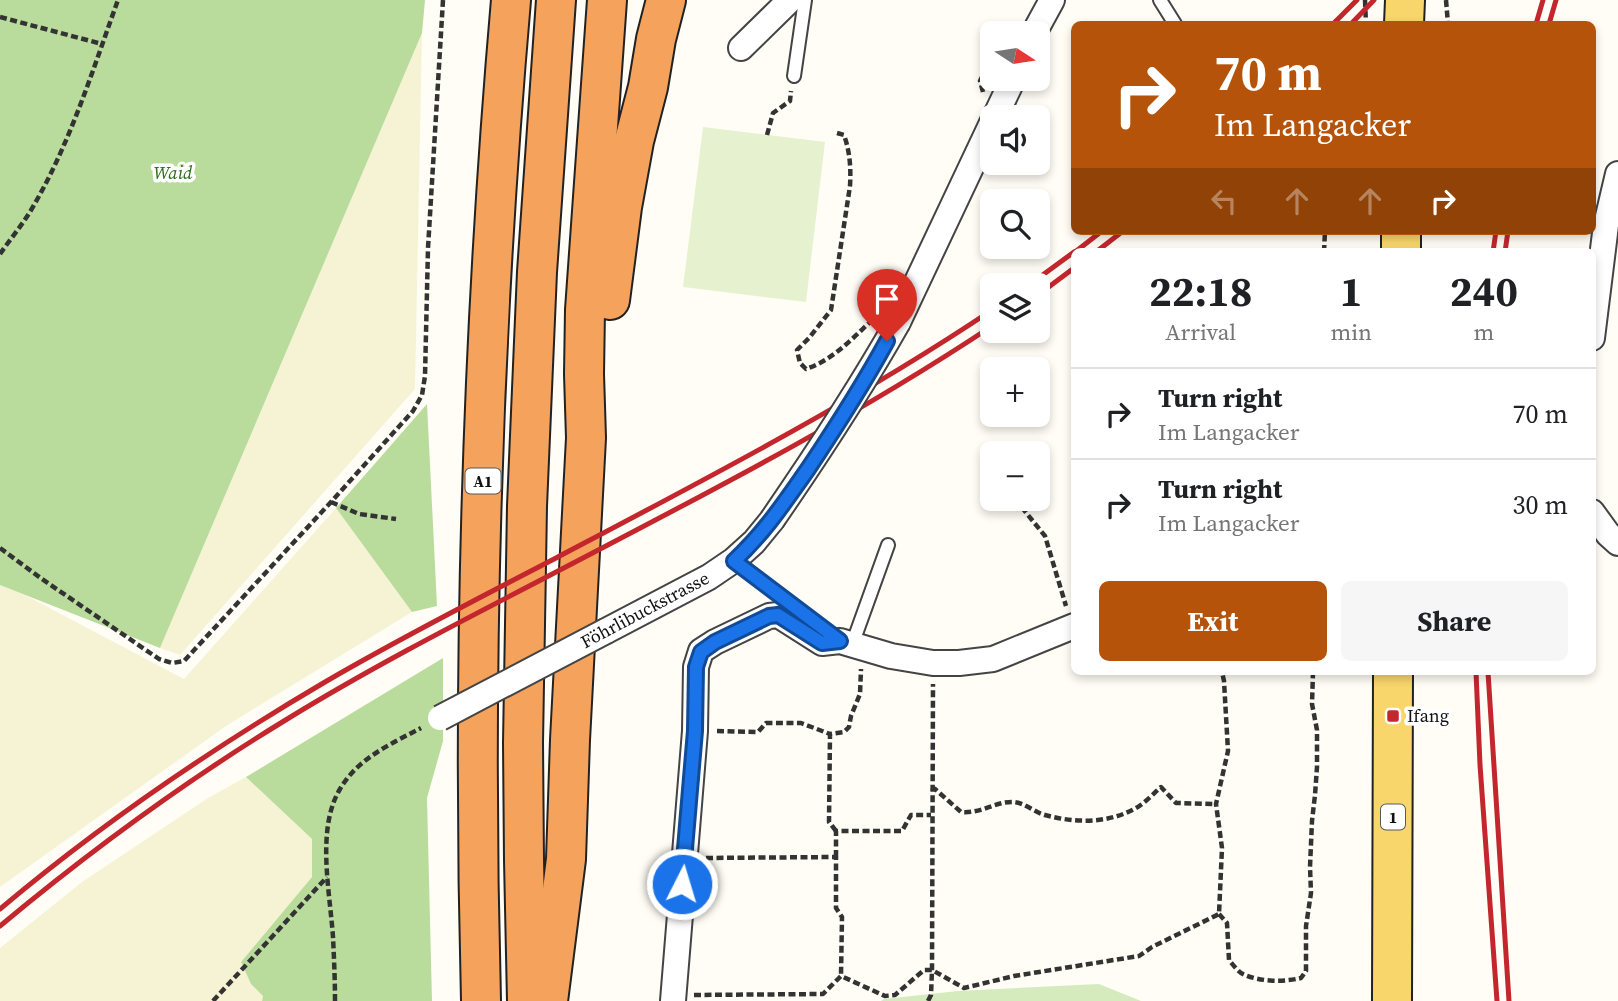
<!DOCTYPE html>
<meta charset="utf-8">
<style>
:root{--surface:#fff;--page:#f6f6f6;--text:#202124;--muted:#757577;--line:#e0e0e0;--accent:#b45309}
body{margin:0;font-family:"Source Serif 4",serif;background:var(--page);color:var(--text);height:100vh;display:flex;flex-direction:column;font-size:26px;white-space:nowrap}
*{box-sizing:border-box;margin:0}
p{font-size:23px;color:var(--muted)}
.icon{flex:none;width:38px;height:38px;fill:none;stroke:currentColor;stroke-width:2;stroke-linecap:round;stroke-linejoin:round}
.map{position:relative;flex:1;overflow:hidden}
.sheet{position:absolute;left:1071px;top:248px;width:525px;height:427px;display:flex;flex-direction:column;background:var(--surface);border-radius:10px;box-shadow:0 4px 10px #0003}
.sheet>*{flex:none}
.hud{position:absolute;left:1071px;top:21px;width:525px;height:214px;border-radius:10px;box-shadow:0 4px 10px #0003;background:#b45309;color:#fff;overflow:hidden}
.needle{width:46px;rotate:102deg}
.fabs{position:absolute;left:980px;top:21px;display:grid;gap:14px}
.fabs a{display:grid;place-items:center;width:70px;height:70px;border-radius:10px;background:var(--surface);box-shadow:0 4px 10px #0003;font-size:35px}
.pin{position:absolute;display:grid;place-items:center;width:60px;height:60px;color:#fff;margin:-72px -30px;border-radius:50% 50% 50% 0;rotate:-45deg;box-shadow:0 0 7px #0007}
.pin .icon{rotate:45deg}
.me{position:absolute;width:77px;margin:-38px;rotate:5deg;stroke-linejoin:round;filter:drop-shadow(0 0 5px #0008)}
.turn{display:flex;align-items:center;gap:24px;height:147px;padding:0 28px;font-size:32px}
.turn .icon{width:91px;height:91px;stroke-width:2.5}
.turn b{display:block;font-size:49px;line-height:60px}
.lanes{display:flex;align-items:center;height:66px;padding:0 28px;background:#0003;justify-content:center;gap:35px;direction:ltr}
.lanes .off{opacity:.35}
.eta{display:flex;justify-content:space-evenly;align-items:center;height:119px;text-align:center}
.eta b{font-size:42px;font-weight:700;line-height:49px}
.primary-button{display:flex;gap:14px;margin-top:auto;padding:14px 28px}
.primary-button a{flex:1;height:80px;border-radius:10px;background:var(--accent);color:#fff;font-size:28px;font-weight:700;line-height:80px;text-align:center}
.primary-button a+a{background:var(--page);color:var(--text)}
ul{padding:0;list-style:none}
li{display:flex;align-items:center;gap:21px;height:91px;padding:0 28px;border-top:2px solid var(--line)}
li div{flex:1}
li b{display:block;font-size:26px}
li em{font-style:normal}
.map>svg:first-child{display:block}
</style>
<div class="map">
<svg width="1618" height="1001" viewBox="0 0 1618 1001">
<rect width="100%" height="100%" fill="#fffdf5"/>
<!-- farmland -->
<g fill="#f6f3d4">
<polygon points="422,33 415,389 180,655 160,648"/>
<polygon points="336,508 412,612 226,726 0,887 0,585 23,594 184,679"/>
<polygon points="246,777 312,839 312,877 241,962 251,984 263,996 262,1001 0,1001 0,948 82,882 208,798"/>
</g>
<!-- green -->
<polygon fill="#d5ebbd" points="1099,984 1141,1001 881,1001 884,999 958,991"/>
<!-- forest -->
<g fill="#b9dc9c">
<polygon points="0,0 425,0 422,33 160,648 0,585"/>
<polygon points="427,404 437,606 412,612 336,508"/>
<polygon points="443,658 443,741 427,798 432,1001 262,1001 263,996 251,984 241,962 312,877 312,839 246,777"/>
</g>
<!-- pitch -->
<polygon fill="#e6f2cf" points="703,127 825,142 806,302 683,287"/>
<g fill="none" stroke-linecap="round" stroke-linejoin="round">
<!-- lane casing -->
<g stroke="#444" stroke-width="16">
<g id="lane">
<polyline points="1160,0 1175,24"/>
<polyline points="794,76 805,0"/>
<polyline points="734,560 836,639"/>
<polyline points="852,645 888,545"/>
</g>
</g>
<!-- street casing -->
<g stroke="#444" stroke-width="28">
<g id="street">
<polyline points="1034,33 1052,0"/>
<polyline points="741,48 790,0"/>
<polyline points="995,117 1013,79"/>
<polyline points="898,322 992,123"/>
<polyline points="1592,338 1606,225 1618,174"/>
<polyline points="1592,512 1608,534 1618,543"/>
<polyline points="606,631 709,577 734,560 754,542 772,520"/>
<polyline points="673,1001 695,731 696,667 701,651 715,642 769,616 778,615 822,643 840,641 891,656 933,663 959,663 993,659 1074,626"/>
</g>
</g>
<!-- primary casing -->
<g stroke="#222" stroke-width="42">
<g id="primary">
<polyline points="1404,24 1405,0"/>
<polyline points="1401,252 1401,231"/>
<polyline points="1392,1001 1393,672"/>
</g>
</g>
<!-- highway casing -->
<g stroke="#222" stroke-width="42">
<g id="highway">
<polyline points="610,300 622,207 634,141 648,87 656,39 666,0"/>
<path d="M481,1001C472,667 482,332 511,0"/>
<polyline points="527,1001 524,860 523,743 527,506 537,272 556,0"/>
<polyline points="548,1001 566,859 570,740 586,438 584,374 585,310 607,0"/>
</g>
</g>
<!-- path -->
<g stroke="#333" stroke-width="4.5" stroke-dasharray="7 3.5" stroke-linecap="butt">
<polyline points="1365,0 1366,24"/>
<polyline points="1446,0 1448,24"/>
<polyline points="0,17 102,44"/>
<polyline points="983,92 980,81 985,71 992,67"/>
<path d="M837,133L844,135C850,152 851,168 850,186L831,310L809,338L797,350L800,363L806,369C832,360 850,341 870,322"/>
<polyline points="767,135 773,113 790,101 791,91"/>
<polyline points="1324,252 1325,231"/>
<path d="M0,254C11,238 24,223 34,205C71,141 93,69 118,0"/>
<polyline points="1015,499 1045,536 1066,606"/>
<polyline points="331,502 359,514 396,519"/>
<polyline points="0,548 42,579 159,659 172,663 184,661 331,502 413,411 422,395 425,376 428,248 443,0"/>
<polyline points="717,731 758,732 766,723 801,723 830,734"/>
<path d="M931,788L935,789L961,812C981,814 996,801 1014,802C1025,803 1034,812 1045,815C1074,823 1108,824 1136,808C1145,803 1153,794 1161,787L1176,803L1216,804"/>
<polyline points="836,831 829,822 830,734 844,732 849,727 851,716 860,694 861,669"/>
<polyline points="836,857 836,831 902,831 911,815 931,815"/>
<polyline points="706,858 836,857 836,908 842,917 841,976"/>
<path d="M1219,914L1227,923L1229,960C1234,966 1239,973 1245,975C1262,982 1284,982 1301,978L1306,971V926L1311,893L1310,867L1312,821L1315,795L1317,767V730L1312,704L1313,672"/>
<polyline points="694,995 823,994 841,976 885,996 895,995 924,970 932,970 964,988 1014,976 1139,956 1152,947 1219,914 1222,848 1216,804 1228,751 1224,681 1222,672"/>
<polyline points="213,1001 327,877"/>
<path d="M335,1001C335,980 334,958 333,937C330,892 316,829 340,789C358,758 391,744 421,728"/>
<polyline points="928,1001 931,995 932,970 933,684"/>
</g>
<!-- lane -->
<use href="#lane" stroke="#fff" stroke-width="12"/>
<!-- street -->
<use href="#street" stroke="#fff" stroke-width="24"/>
<!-- primary -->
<use href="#primary" stroke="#f9d66b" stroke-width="38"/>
<!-- highway -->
<use href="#highway" stroke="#f5a25d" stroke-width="38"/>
<!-- rail -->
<g stroke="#c4262e" stroke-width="5">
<polyline points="1333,24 1357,0"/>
<polyline points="1351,24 1374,0"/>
<polyline points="1536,24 1543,0"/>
<polyline points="1549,24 1556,0"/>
<polyline points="1075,252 1102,231"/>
<polyline points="1096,252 1123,231"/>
<polyline points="1493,252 1496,231"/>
<polyline points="1505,252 1508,231"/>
<polyline points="1029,285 1074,252"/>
<polyline points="1038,295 1074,268"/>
<polyline points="1476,672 1480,765 1497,1001"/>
<polyline points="1488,672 1509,1001"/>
<path d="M0,909C101,824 211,749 325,682C400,638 479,598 556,558C704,480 853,403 992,310"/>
<path d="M0,926C90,851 184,782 284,721C365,671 450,627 535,583C690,502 846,423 992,326"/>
</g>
<!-- street-bridge casing -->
<g stroke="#444" stroke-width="28" stroke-linecap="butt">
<g id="street-bridge">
<path d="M772,520C816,456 859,391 898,322"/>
<polyline points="440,718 606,631"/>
</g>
</g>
<!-- street-bridge -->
<use href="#street-bridge" stroke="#fff" stroke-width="24"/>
</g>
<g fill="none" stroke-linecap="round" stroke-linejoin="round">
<!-- route casing -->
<g stroke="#114b97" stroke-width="18">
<path id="route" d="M682,884L695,731L696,667L701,652L715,642L769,616L778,615L822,643L840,641L734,561C765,532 784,503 808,469C836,427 863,385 887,341"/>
</g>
<!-- route -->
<use href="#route" stroke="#1a73e8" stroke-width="12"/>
</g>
<!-- markers -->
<rect fill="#c4262e" stroke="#fff" stroke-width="2.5" x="1386" y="709" width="14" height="14" rx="3.5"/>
<g text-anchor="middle" stroke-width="7" stroke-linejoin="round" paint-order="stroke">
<!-- shield labels -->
<g fill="#fff" stroke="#585858" stroke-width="2">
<rect x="465.5" y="468.5" width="35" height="25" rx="5"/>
<rect x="1381" y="804.5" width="24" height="25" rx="5"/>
</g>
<g font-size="16" font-weight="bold" fill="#111">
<text x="483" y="487">A1</text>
<text x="1393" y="823">1</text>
</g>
<!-- park labels -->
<g font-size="18" font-style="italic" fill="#2f6b1f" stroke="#fff">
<text x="173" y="179">Waid</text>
</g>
<!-- street labels -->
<g font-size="18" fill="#111" stroke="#fff">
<text transform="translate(645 610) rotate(-28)" y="6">Föhrlibuckstrasse</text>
</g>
<!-- poi labels -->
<g font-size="18" fill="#111" stroke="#fff" text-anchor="start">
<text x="1407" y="722">Ifang</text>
</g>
</g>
</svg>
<div class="fabs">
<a><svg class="needle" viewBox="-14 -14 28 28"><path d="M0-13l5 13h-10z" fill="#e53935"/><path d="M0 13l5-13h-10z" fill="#757577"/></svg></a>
<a><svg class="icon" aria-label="sound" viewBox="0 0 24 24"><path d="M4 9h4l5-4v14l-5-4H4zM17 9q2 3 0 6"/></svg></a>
<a><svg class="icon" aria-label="search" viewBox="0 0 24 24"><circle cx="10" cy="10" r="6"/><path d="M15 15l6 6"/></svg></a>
<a><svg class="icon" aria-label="layers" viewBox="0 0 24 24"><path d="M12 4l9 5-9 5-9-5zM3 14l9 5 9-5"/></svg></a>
<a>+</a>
<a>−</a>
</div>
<div class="pin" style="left:887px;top:341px;background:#d93025"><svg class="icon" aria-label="arrive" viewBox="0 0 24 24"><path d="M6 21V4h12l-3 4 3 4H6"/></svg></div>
<svg class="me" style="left:682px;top:884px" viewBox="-20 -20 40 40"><circle r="17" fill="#1a73e8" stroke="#fff" stroke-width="3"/><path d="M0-11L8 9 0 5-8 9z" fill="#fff"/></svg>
<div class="hud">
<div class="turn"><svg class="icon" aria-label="right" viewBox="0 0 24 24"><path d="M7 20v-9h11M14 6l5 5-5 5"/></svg><div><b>70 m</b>Im Langacker</div></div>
<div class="lanes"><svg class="icon off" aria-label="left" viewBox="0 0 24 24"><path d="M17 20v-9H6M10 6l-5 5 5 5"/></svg><svg class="icon off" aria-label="ahead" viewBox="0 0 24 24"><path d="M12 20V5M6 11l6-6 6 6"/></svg><svg class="icon off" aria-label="ahead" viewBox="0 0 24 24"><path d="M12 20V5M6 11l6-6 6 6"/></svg><svg class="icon" aria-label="right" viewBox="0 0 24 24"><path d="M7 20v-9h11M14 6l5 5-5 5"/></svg></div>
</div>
<section class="sheet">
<div class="eta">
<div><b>22:18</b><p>Arrival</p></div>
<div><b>1</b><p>min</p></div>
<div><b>240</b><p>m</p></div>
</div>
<ul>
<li><svg class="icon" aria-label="right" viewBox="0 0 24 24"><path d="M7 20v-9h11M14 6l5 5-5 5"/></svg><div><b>Turn right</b><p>Im Langacker</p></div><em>70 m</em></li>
<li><svg class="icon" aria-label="right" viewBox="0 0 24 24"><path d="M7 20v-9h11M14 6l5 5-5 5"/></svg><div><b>Turn right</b><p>Im Langacker</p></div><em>30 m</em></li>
</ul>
<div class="primary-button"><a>Exit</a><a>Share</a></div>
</section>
</div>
